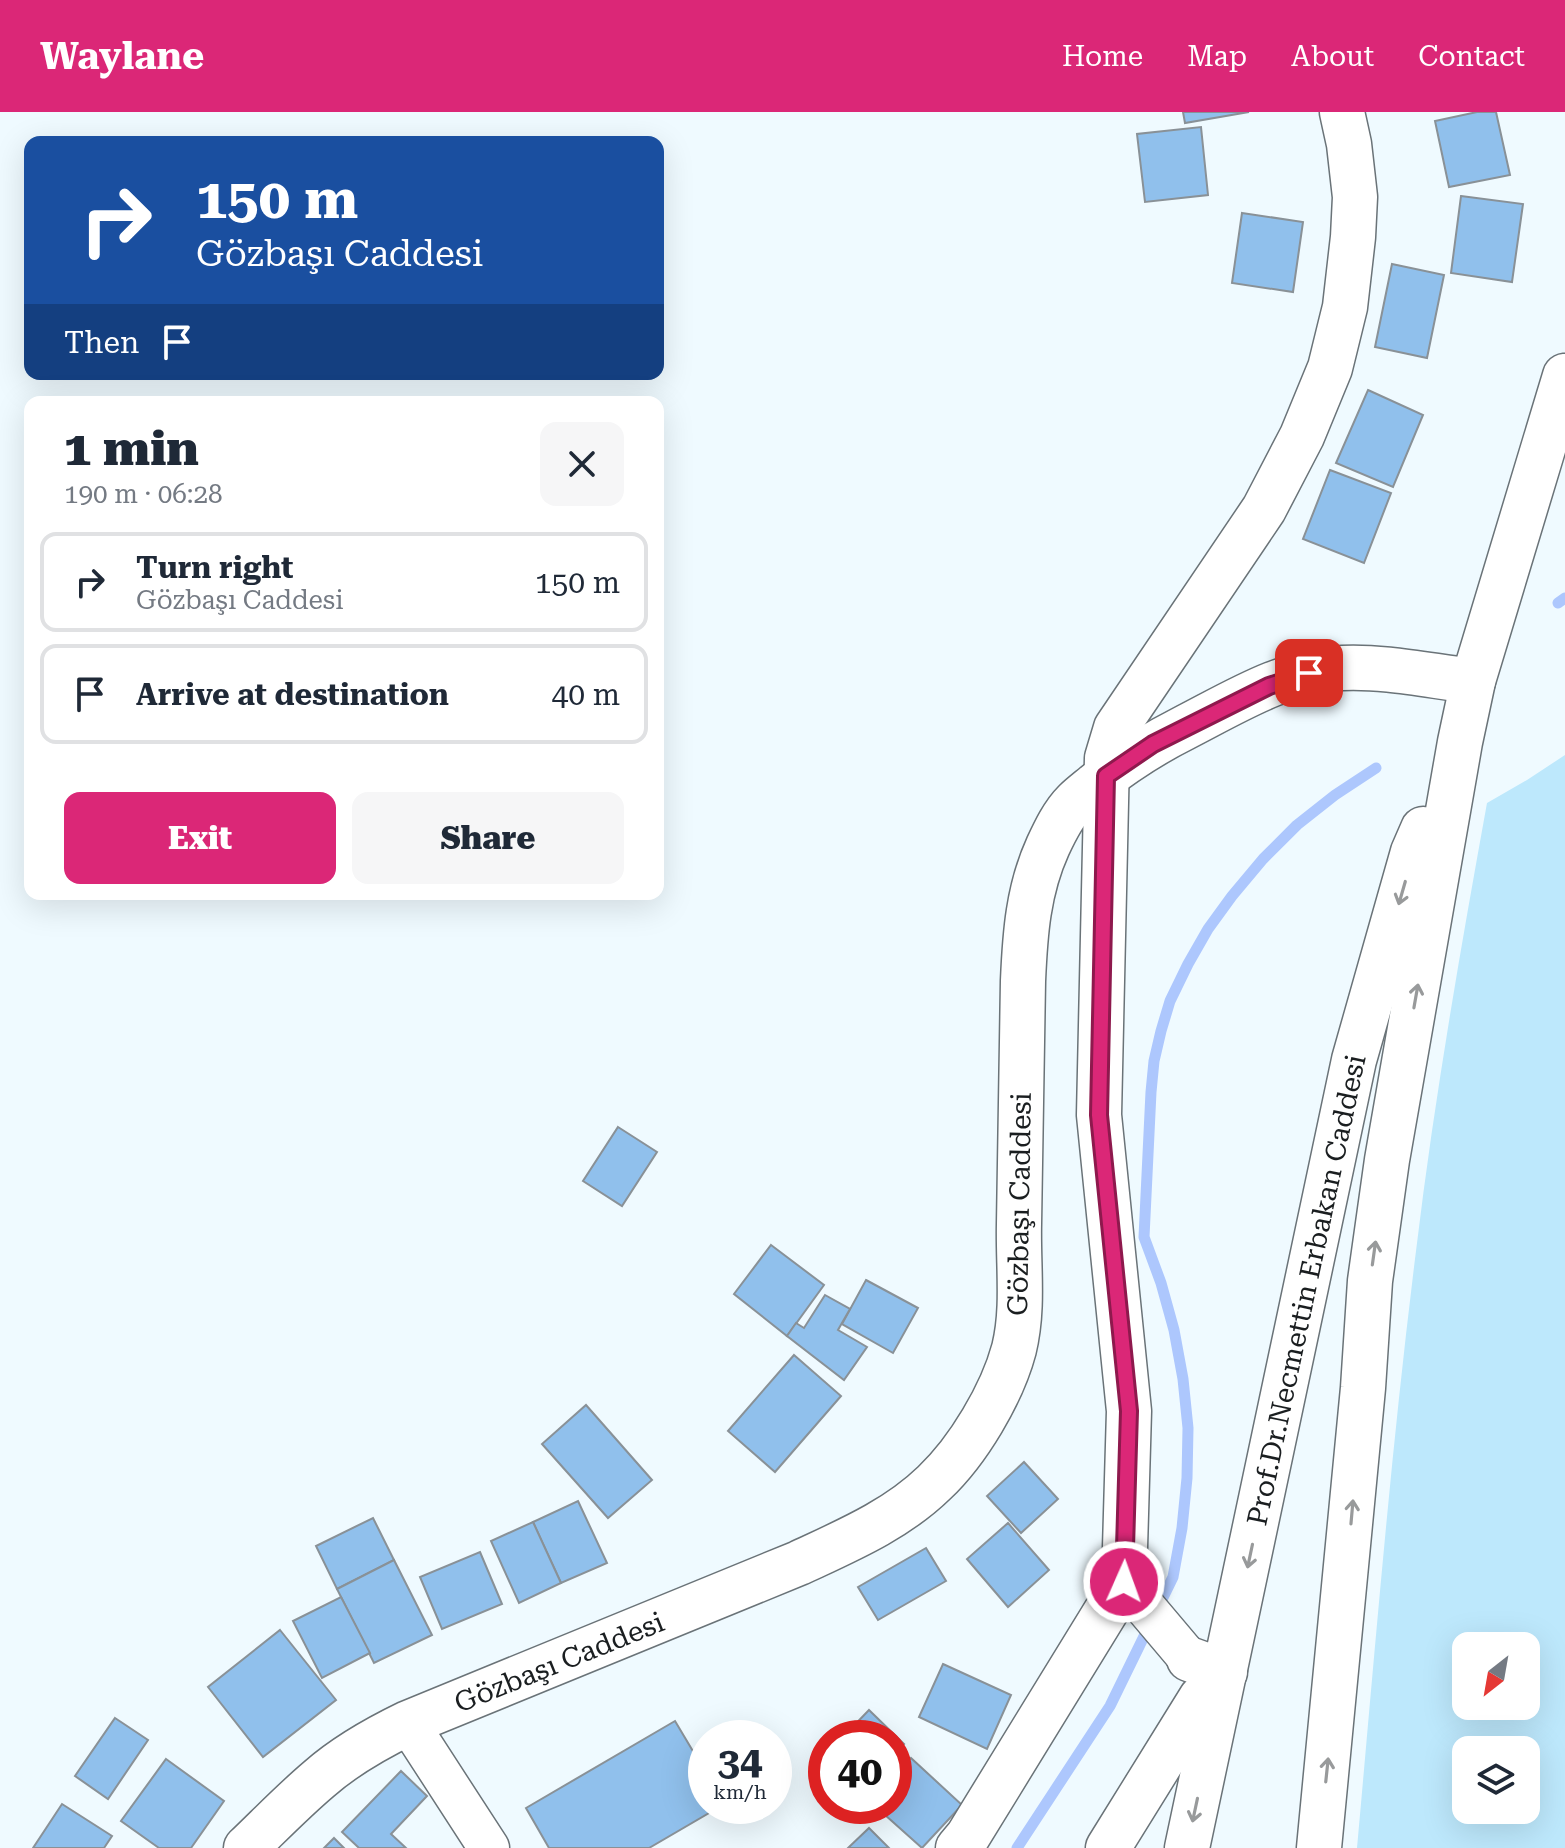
<!DOCTYPE html>
<meta charset="utf-8">
<style>
:root{--surface:#fff;--page:#f6f6f7;--text:#1f2937;--muted:#747a83;--line:#e0e1e3;--accent:#db2777}
body{margin:0;font-family:"Roboto Serif",serif;background:var(--page);color:var(--text);height:100vh;display:flex;flex-direction:column;font-size:30px;white-space:nowrap}
*{box-sizing:border-box;margin:0}
p{font-size:26px;color:var(--muted)}
.icon{flex:none;width:44px;height:44px;fill:none;stroke:currentColor;stroke-width:2;stroke-linecap:round;stroke-linejoin:round}
.map{position:relative;flex:1;overflow:hidden}
.side{position:absolute;left:24px;top:284px;width:640px;height:504px;display:flex;flex-direction:column;background:var(--surface);border-radius:16px;box-shadow:0 8px 32px #0002}
.side>*{flex:none}
.guide{position:absolute;left:24px;top:24px;width:640px;height:244px;border-radius:16px;box-shadow:0 8px 32px #0002;background:#1a4fa0;color:#fff;overflow:hidden}
.needle{width:52px;rotate:211deg}
.fabs{position:absolute;left:1452px;top:1520px;display:grid;gap:16px}
.fabs a{display:grid;place-items:center;width:88px;height:88px;border-radius:16px;background:var(--surface);box-shadow:0 8px 32px #0002;font-size:40px}
.speed{position:absolute;left:688px;top:1608px;display:flex;gap:16px;font-size:40px;font-weight:700;text-align:center}
.speed>*{display:grid;place-content:center;width:104px;height:104px;border-radius:50%;background:var(--surface);box-shadow:0 8px 32px #0002;line-height:1}
.speed small{font-size:20px;font-weight:400}
.speed .limit{border:12px solid #d22;background:#fff;color:#111}
.pin{position:absolute;display:grid;place-items:center;width:68px;height:68px;color:#fff;margin:-34px;border-radius:16px;box-shadow:0 4px 12px #0006}
.me{position:absolute;width:88px;margin:-44px;rotate:2deg;stroke-linejoin:round;filter:drop-shadow(0 0 6px #0008)}
.turn{display:flex;align-items:center;gap:28px;height:168px;padding:0 40px;font-size:36px}
.turn .icon{width:104px;height:104px;stroke-width:2.5}
.turn b{display:block;font-size:56px;line-height:68px}
.then{display:flex;align-items:center;height:76px;padding:0 40px;background:#0003;gap:16px;font-size:30px}
.round{display:grid;place-items:center;flex:none;width:84px;height:84px;border-radius:16px;background:var(--page)}
.overview{display:flex;align-items:center;justify-content:space-between;height:136px;padding:0 40px}
h1{font-size:48px;font-weight:800;line-height:60px}
.primary-button{display:flex;gap:16px;margin-top:auto;padding:16px 40px}
.primary-button a{flex:1;height:92px;border-radius:16px;background:var(--accent);color:#fff;font-size:32px;font-weight:800;line-height:92px;text-align:center}
.primary-button a+a{background:var(--page);color:var(--text)}
ul{padding:0;list-style:none}
li{display:flex;align-items:center;gap:24px;height:100px;margin:0 16px 12px;padding:0 24px;border:4px solid var(--line);border-radius:16px}
li div{flex:1}
li b{display:block;font-size:30px}
li em{font-style:normal}
header{display:flex;align-items:center;gap:48px;box-sizing:border-box;height:112px;padding:0 40px;background:var(--accent);color:#fff}
header strong{font-size:38px}
nav{display:flex;gap:44px;margin-inline-start:auto;font-size:28px}
.map>svg:first-child{display:block}
</style>
<header>
<strong>Waylane</strong>
<nav><a>Home</a><a>Map</a><a>About</a><a>Contact</a></nav>
</header>
<div class="map">
<svg width="1565" height="1736" viewBox="0 0 1565 1736">
<rect width="100%" height="100%" fill="#effaff"/>
<!-- green -->
<path fill="#bde8fc" fill-rule="evenodd" d="M1565,643V1736H1357C1375,1537 1391,1338 1416,1139C1434,989 1460,840 1487,691L1527,668ZM1466,1534H1526V1594H1466ZM1466,1638H1526V1698H1466Z"/>
<g fill="none" stroke-linecap="round" stroke-linejoin="round">
<!-- stream -->
<g stroke="#adc7fd" stroke-width="11">
<polyline points="1558,491 1565,486"/>
<polyline points="1017,1736 1110,1594 1173,1465 1182,1416 1187,1366 1188,1316 1183,1267 1174,1218 1161,1171 1144,1125 1151,980 1154,949 1161,919 1170,889 1188,852 1208,817 1232,784 1263,747 1297,713 1335,683 1376,656"/>
</g>
</g>
<!-- building -->
<g fill="#90c0ec" stroke="#899197" stroke-width="2">
<polygon points="1183,0 1249,0 1185,11"/>
<polygon points="1477,0 1496,0 1510,63 1449,75 1435,9"/>
<polygon points="1201,15 1208,83 1145,90 1137,22"/>
<polygon points="1461,84 1523,92 1512,170 1451,161"/>
<polygon points="1242,101 1303,110 1293,180 1232,171"/>
<polygon points="1392,152 1444,163 1427,246 1375,235"/>
<polygon points="1368,278 1423,303 1393,375 1336,351"/>
<polygon points="1330,358 1391,381 1364,451 1303,427"/>
<polygon points="618,1015 657,1040 622,1094 583,1069"/>
<polygon points="771,1133 824,1173 787,1224 734,1182"/>
<polygon points="866,1168 918,1196 893,1241 842,1212"/>
<polygon points="825,1183 850,1197 838,1218 867,1235 844,1268 787,1224 796,1211 804,1216"/>
<polygon points="794,1243 841,1284 775,1360 728,1319"/>
<polygon points="586,1293 652,1368 608,1406 542,1332"/>
<polygon points="1024,1350 1058,1387 1021,1421 987,1384"/>
<polygon points="578,1389 607,1451 561,1471 533,1410"/>
<polygon points="373,1406 394,1448 337,1477 316,1434"/>
<polygon points="533,1410 561,1471 519,1491 491,1429"/>
<polygon points="1008,1411 1049,1458 1008,1495 967,1447"/>
<polygon points="926,1436 946,1469 878,1508 858,1475"/>
<polygon points="480,1440 502,1492 442,1517 420,1465"/>
<polygon points="394,1448 432,1523 374,1551 337,1477"/>
<polygon points="341,1485 370,1541 322,1566 293,1509"/>
<polygon points="280,1518 336,1588 263,1645 208,1575"/>
<polygon points="943,1552 1011,1583 987,1637 919,1605"/>
<polygon points="869,1598 904,1632 894,1642 894,1626 842,1626"/>
<polygon points="115,1606 148,1628 108,1687 75,1664"/>
<polygon points="675,1609 706,1661 706,1694 721,1694 649,1736 549,1736 526,1696"/>
<polygon points="911,1646 962,1693 922,1736 875,1694 894,1694 894,1664"/>
<polygon points="166,1647 224,1689 191,1736 159,1736 121,1709"/>
<polygon points="401,1659 427,1684 391,1722 406,1736 359,1736 342,1720"/>
<polygon points="62,1692 112,1724 104,1736 33,1736"/>
<polygon points="869,1716 889,1736 848,1736"/>
<polygon points="334,1726 344,1736 324,1736"/>
</g>
<g fill="none" stroke-linecap="round" stroke-linejoin="round">
<!-- minor casing -->
<g stroke="#6a7378" stroke-width="43">
<g id="minor">
<polyline points="1124,1470 1189,1547"/>
<polyline points="408,1611 489,1736"/>
</g>
</g>
<!-- tertiary casing -->
<g stroke="#6a7378" stroke-width="47">
<g id="tertiary">
<polyline points="1189,1547 1225,1560"/>
<path d="M246,1736C270,1713 293,1689 319,1667C345,1644 377,1626 408,1611L799,1451C846,1429 896,1408 934,1371C968,1339 1002,1282 1014,1237C1024,1196 1018,1154 1019,1112C1020,1031 1021,950 1023,869C1025,822 1028,778 1048,734C1055,719 1063,702 1075,690C1081,684 1089,678 1095,673C1123,651 1152,632 1184,616C1233,591 1285,558 1342,556C1385,554 1430,564 1473,569"/>
<polyline points="958,1736 968,1724 1124,1470 1129,1299 1099,1003 1107,646 1116,616 1264,397 1302,324 1330,256 1345,195 1353,125 1355,85 1349,32 1342,0"/>
</g>
</g>
<!-- secondary casing -->
<g stroke="#6a7378" stroke-width="47">
<g id="secondary">
<polyline points="1108,1736 1201,1586 1218,1568"/>
<polyline points="1187,1736 1354,948 1413,740 1423,717"/>
<polyline points="1319,1736 1363,1276 1370,1169 1387,1048 1460,630 1473,569 1565,264"/>
</g>
</g>
<!-- minor -->
<use href="#minor" stroke="#fff" stroke-width="40"/>
<!-- tertiary -->
<use href="#tertiary" stroke="#fff" stroke-width="44"/>
<!-- secondary -->
<use href="#secondary" stroke="#fff" stroke-width="44"/>
</g>
<!-- one-way arrows -->
<defs><path id="oneway-shaft" d="M-6 0H5M1.5-3L5.5 0L1.5 3" fill="none" stroke-width="1.6" stroke-linecap="round" stroke-linejoin="round" transform="scale(2)"/></defs>
<g stroke="#989a9b">
<use href="#oneway-shaft" transform="translate(1402 781) rotate(106)"/>
<use href="#oneway-shaft" transform="translate(1416 884) rotate(-80)"/>
<use href="#oneway-shaft" transform="translate(1374 1141) rotate(-82)"/>
<use href="#oneway-shaft" transform="translate(1352 1400) rotate(-85)"/>
<use href="#oneway-shaft" transform="translate(1250 1444) rotate(102)"/>
<use href="#oneway-shaft" transform="translate(1327 1658) rotate(-84)"/>
<use href="#oneway-shaft" transform="translate(1195 1698) rotate(102)"/>
</g>
<g fill="none" stroke-linecap="round" stroke-linejoin="round">
<!-- route casing -->
<g stroke="#8e194d" stroke-width="20">
<polyline id="route" points="1124,1470 1129,1299 1099,1003 1106,664 1153,632 1269,574 1309,561"/>
</g>
<!-- route -->
<use href="#route" stroke="#db2777" stroke-width="14"/>
</g>
<g text-anchor="middle" stroke-width="6" stroke-linejoin="round" paint-order="stroke">
<!-- street labels -->
<g font-size="28" fill="#1a1e20" stroke="#fff">
<text transform="translate(1019 1092) rotate(-89)" y="10">Gözbaşı Caddesi</text>
<text transform="translate(1306 1178) rotate(-78)" y="10">Prof.Dr.Necmettin Erbakan Caddesi</text>
<text transform="translate(559 1550) rotate(-22)" y="10">Gözbaşı Caddesi</text>
</g>
</g>
</svg>
<div class="fabs">
<a><svg class="needle" viewBox="-14 -14 28 28"><path d="M0-13l5 13h-10z" fill="#e53935"/><path d="M0 13l5-13h-10z" fill="#747a83"/></svg></a>
<a><svg class="icon" aria-label="layers" viewBox="0 0 24 24"><path d="M12 4l9 5-9 5-9-5zM3 14l9 5 9-5"/></svg></a>
</div>
<div class="speed"><div>34<small>km/h</small></div><div class="limit">40</div></div>
<div class="pin" style="left:1309px;top:561px;background:#d93025"><svg class="icon" aria-label="arrive" viewBox="0 0 24 24"><path d="M6 21V4h12l-3 4 3 4H6"/></svg></div>
<svg class="me" style="left:1124px;top:1470px" viewBox="-20 -20 40 40"><circle r="17" fill="#db2777" stroke="#fff" stroke-width="3"/><path d="M0-11L8 9 0 5-8 9z" fill="#fff"/></svg>
<div class="guide">
<div class="turn"><svg class="icon" aria-label="right" viewBox="0 0 24 24"><path d="M7 20v-9h11M14 6l5 5-5 5"/></svg><div><b>150 m</b>Gözbaşı Caddesi</div></div>
<div class="then">Then<svg class="icon" aria-label="arrive" viewBox="0 0 24 24"><path d="M6 21V4h12l-3 4 3 4H6"/></svg></div>
</div>
<section class="side">
<div class="overview"><div><h1>1 min</h1><p>190 m · 06:28</p></div><a class="round"><svg class="icon" aria-label="close" viewBox="0 0 24 24"><path d="M6 6l12 12M18 6L6 18"/></svg></a></div>
<ul>
<li><svg class="icon" aria-label="right" viewBox="0 0 24 24"><path d="M7 20v-9h11M14 6l5 5-5 5"/></svg><div><b>Turn right</b><p>Gözbaşı Caddesi</p></div><em>150 m</em></li>
<li><svg class="icon" aria-label="arrive" viewBox="0 0 24 24"><path d="M6 21V4h12l-3 4 3 4H6"/></svg><div><b>Arrive at destination</b></div><em>40 m</em></li>
</ul>
<div class="primary-button"><a>Exit</a><a>Share</a></div>
</section>
</div>
